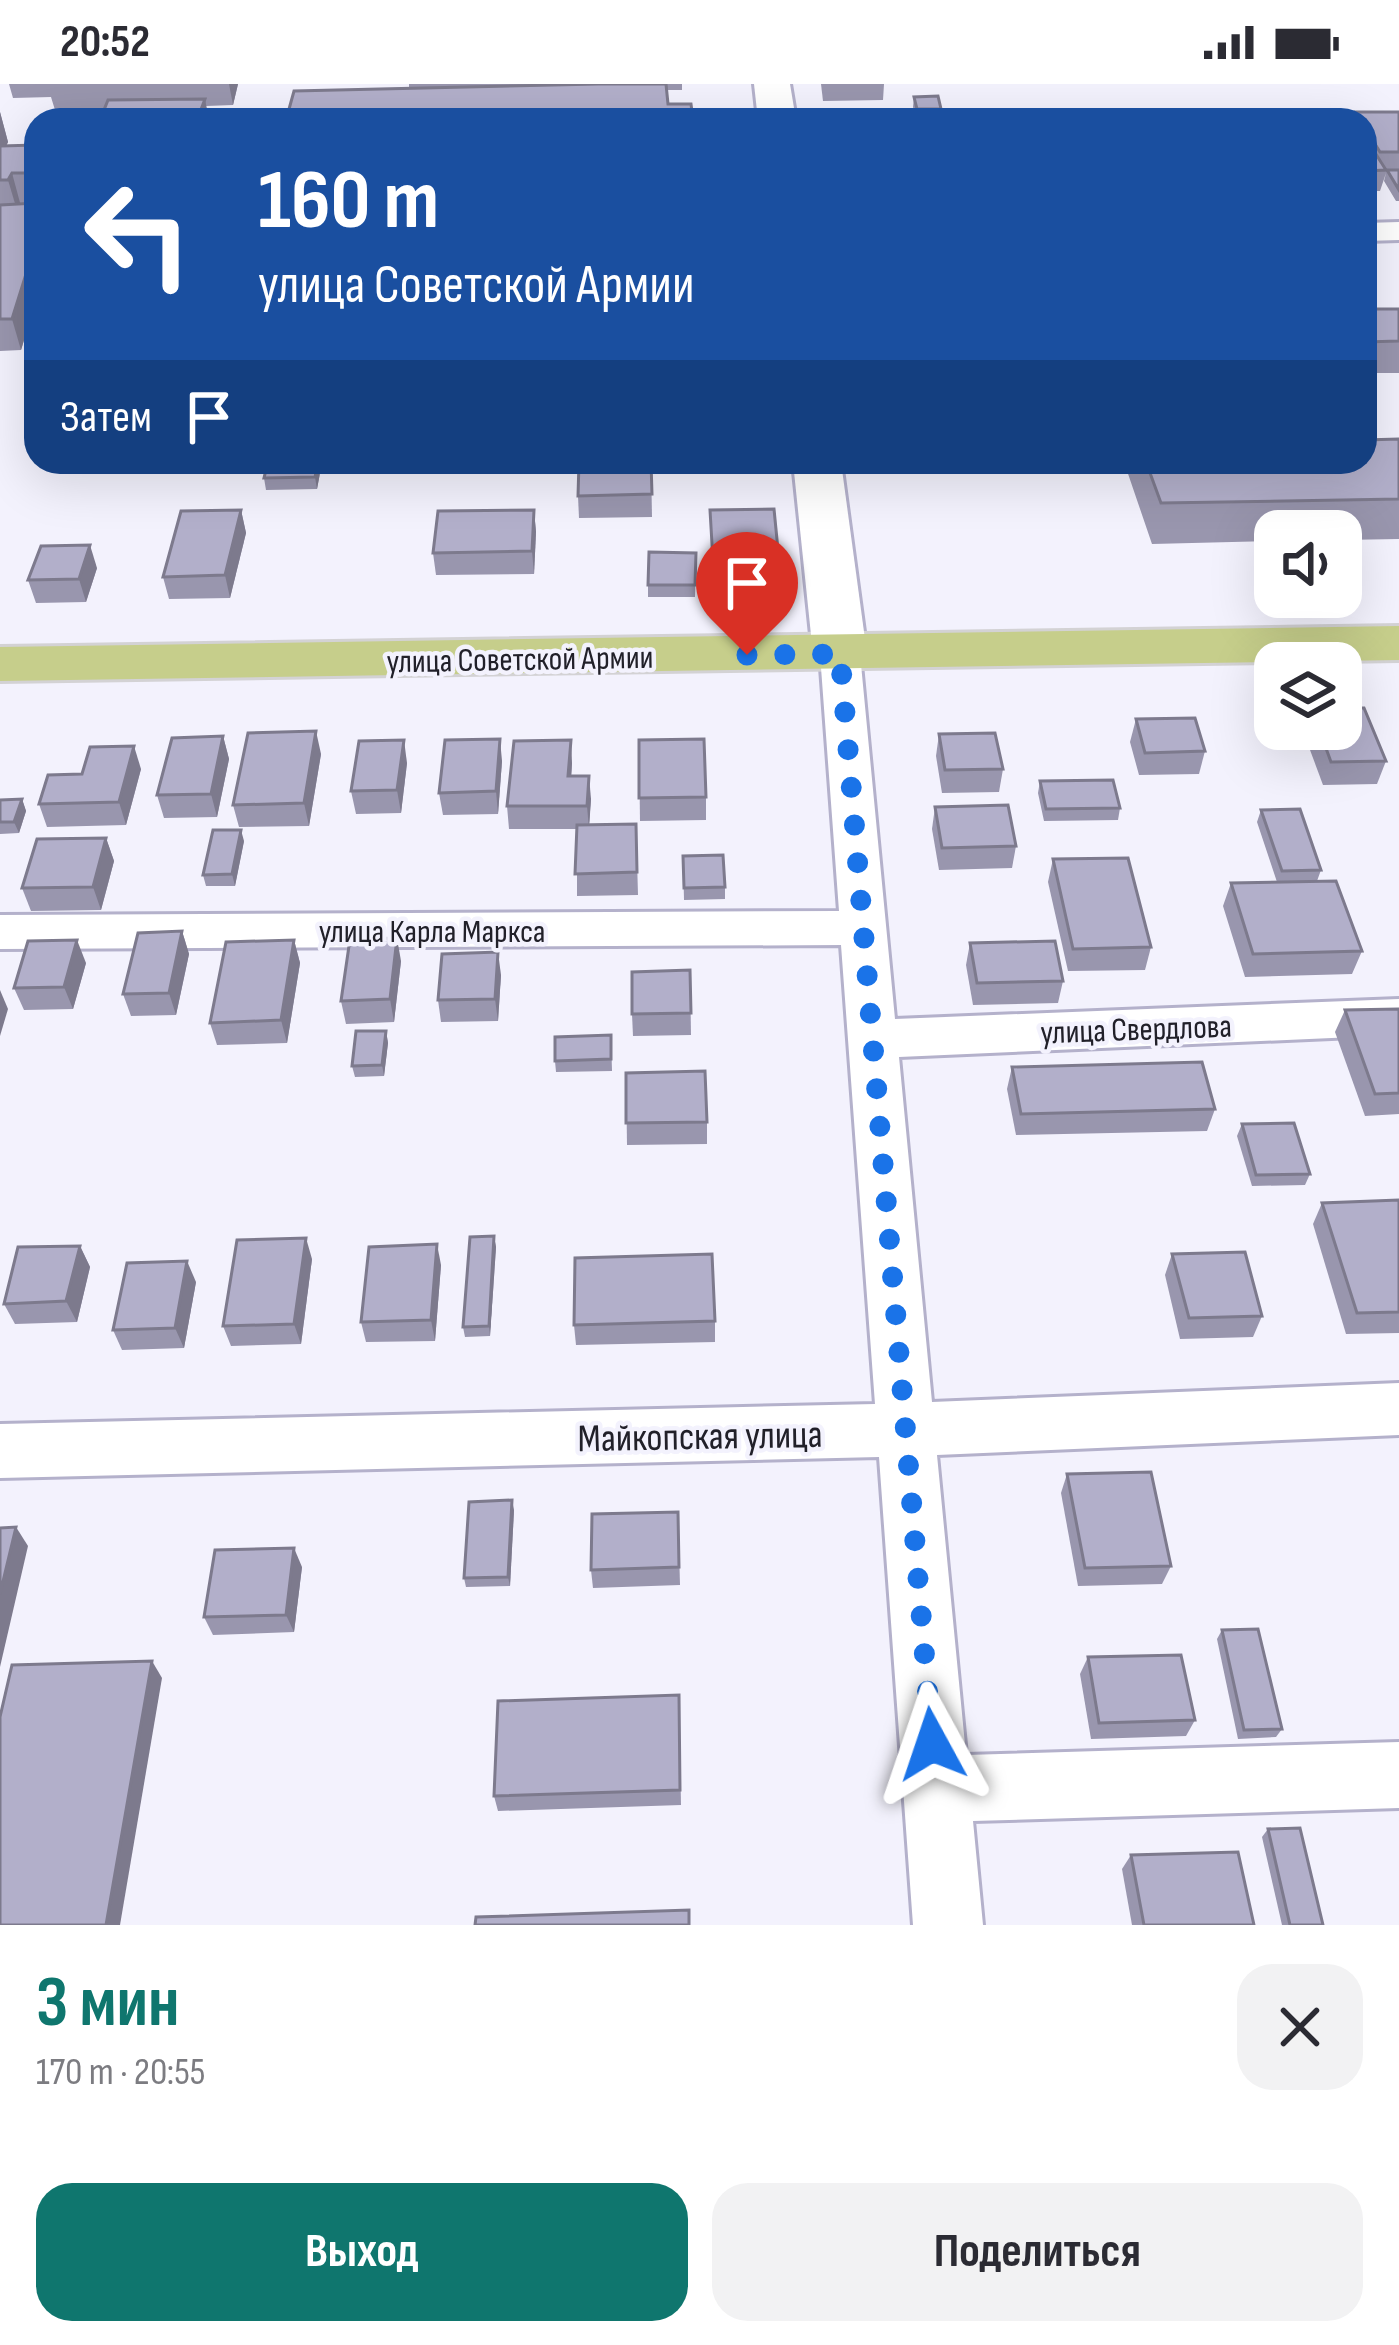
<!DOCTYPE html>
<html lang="ru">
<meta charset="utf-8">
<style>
:root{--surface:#fff;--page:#f2f2f3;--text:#2b2b33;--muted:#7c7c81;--accent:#0f766e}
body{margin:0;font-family:"Sofia Sans Condensed",sans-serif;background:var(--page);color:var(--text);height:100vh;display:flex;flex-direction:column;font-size:45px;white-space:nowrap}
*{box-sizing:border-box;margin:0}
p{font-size:39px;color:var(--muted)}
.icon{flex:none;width:66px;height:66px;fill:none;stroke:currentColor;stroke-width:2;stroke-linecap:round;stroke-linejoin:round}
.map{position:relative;height:1841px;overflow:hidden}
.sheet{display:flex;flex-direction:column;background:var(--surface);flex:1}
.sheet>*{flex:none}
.banner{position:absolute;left:24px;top:24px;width:1353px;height:366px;border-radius:36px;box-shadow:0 12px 48px #0002;background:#1a4fa0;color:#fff;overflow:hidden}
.tools{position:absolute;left:1254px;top:426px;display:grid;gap:24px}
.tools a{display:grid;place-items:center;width:108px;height:108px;border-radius:24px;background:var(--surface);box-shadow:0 12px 48px #0002;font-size:60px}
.pin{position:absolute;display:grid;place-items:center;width:102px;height:102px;color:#fff;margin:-123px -51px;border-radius:50% 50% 50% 0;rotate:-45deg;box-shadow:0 0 12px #0007}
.pin .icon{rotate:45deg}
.me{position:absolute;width:132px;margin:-66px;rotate:355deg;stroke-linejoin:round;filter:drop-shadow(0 0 9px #0008)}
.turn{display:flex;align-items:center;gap:42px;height:252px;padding:0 36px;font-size:54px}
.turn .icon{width:156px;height:156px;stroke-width:2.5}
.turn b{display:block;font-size:84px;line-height:102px}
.then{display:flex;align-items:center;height:114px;padding:0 36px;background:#0003;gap:24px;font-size:45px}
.round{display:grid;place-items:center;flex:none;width:126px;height:126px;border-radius:36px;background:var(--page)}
.head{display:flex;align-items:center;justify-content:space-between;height:204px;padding:0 36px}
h1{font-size:72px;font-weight:700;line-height:90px;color:var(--accent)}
.action{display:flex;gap:24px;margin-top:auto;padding:24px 36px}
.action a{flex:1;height:138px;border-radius:36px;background:var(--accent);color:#fff;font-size:48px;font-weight:700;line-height:138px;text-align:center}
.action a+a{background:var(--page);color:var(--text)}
.status{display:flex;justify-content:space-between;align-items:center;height:84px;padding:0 60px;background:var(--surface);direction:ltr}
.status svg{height:33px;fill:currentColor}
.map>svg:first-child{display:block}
</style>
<div class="status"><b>20:52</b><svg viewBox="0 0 49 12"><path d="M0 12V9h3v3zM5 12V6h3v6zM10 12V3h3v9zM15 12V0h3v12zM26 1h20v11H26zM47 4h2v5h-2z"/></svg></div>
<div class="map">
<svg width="1399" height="1841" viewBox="0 0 1399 1841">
<rect width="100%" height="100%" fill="#f3f2fd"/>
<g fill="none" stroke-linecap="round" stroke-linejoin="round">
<!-- street casing -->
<g stroke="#b4b1cb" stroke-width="6">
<g id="street">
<polygon points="1399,138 1399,156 1365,157 1365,139"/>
<polygon points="840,558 854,561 860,570 895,935 1399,915 1399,951 899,973 932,1318 1399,1299 1399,1351 937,1371 966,1671 1399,1658 1399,1724 973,1737 983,1841 913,1841 879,1373 0,1394 0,1340 875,1320 841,861 0,865 0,831 839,827 820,570 826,561"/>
</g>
</g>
<!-- secondary casing -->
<g stroke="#b4b1cb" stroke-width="6">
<g id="secondary">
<polygon points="754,0 790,0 796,36 758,36"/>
<polygon points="793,378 841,378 867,570 859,582 840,587 821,582 813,570"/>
</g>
</g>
<!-- primary casing -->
<g stroke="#d3d2d4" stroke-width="6">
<polygon id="primary" points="1399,542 1399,576 0,597 0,563"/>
</g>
<!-- street -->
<use href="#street" fill="#fff" fill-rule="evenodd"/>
<!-- secondary -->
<use href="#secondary" fill="#fff" fill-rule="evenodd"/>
<!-- primary -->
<use href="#primary" fill="#c6ce8b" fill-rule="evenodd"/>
</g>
<!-- wall -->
<g fill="#9996ae">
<polygon points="9,0 238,0 233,21 206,22 209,36 104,25 55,26 51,13 13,14"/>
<polygon points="409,0 682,0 682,6 667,6 668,20 693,36 409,4"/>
<polygon points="821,0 884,0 883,16 823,17"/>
<polygon points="914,13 941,25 940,35 916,35 913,23"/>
<polygon points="0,28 8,58 6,62 36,61 36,217 21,266 0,267"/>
<polygon points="1356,28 1399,28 1399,117 1396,117 1384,97 1386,89 1380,107 1365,107 1365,36 1354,36"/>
<rect x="1365" y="225" width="34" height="64"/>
<polygon points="1399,355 1399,455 1341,456 1341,447 1275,447 1275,457 1152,460 1124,378 1365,378"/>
<polygon points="268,378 322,378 317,405 266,406 264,394"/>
<polygon points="651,378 652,433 579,434 578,412"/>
<polygon points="654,378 781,378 654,381"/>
<polygon points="241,426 246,449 230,514 169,515 163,493"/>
<polygon points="534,426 536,448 534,490 436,491 433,469"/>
<polygon points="710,426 779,476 778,498 713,500"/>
<polygon points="696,469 695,513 648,513 648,501"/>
<polygon points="97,484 86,518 36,519 28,496"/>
<polygon points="1136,635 1205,667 1199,690 1139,691 1130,658"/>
<polygon points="1304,645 1341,645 1386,677 1377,700 1323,701 1303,647"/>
<polygon points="939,650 1003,685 999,708 942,709 936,672"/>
<polygon points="223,652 229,675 217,733 164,734 157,711"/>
<polygon points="639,656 706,713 706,736 640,737"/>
<polygon points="321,670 309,742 239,743 233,721"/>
<polygon points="502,677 498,730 443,731 439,709"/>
<polygon points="407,679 401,729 356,730 351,707"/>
<polygon points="572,679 571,692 591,715 589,740 636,740 638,811 577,812 577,745 509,745 507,722"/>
<polygon points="141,685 126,741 47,743 39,720 82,690"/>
<polygon points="1040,697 1120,724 1118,736 1044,737 1038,709"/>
<polygon points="22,715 26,727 19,749 0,750 0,716"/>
<polygon points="935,723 1016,762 1012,784 939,786 932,745"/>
<polygon points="1261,726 1321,786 1317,797 1362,867 1352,890 1245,893 1223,822 1231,799 1277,798 1257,738"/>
<polygon points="106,754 114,777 101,826 31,827 22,804"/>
<polygon points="244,757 235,802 206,802 203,791"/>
<polygon points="683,772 725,803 725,815 684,816"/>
<polygon points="1053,775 1151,863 1145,886 1068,887 1048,798"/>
<polygon points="182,847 189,870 176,931 131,932 123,910"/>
<polygon points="294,856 300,879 287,959 217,961 210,939"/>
<polygon points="970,859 1063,897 1058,919 973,921 966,881"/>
<polygon points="401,877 394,938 346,940 341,917"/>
<polygon points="86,879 73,925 24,926 14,904"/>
<polygon points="690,886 691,951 633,952 632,930"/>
<polygon points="501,891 498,937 441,938 438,916"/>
<polygon points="1399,925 1399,1030 1365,1032 1335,948 1345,926"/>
<polygon points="386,947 388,959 384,992 355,993 352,982"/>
<polygon points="611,951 612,987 556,988 555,977"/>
<polygon points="1012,983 1215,1025 1207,1047 1016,1051 1007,1005"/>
<polygon points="626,989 707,1038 707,1060 627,1061"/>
<polygon points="1242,1040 1310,1090 1305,1101 1252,1102 1237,1052"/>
<polygon points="1399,1116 1399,1249 1346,1250 1313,1140 1322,1119"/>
<polygon points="494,1152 496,1163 490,1252 465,1253 463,1243"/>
<polygon points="80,1162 90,1183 77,1238 15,1240 4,1220"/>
<polygon points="1172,1170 1262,1232 1253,1253 1180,1255 1165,1191"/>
<polygon points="312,1175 301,1260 231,1262 223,1242"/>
<polygon points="441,1181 435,1257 366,1258 361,1238"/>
<polygon points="196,1198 184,1264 122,1266 113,1246"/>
<polygon points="715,1237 715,1258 576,1261 574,1241"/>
<polygon points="1067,1390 1171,1482 1162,1500 1078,1502 1061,1409"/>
<polygon points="514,1426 510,1502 466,1503 464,1494"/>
<polygon points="678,1428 680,1501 593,1504 591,1486"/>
<polygon points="302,1483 294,1548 213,1551 204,1533"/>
<polygon points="1222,1546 1282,1645 1276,1653 1238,1655 1217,1555"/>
<polygon points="1088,1573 1195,1636 1186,1652 1091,1655 1080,1590"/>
<polygon points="679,1611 681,1721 498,1727 494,1712"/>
<polygon points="1268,1745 1323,1841 1282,1841 1262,1753"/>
<polygon points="1131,1771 1254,1841 1132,1841 1122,1785"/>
</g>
<!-- shaded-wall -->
<g fill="#7d7a8d">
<polygon points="229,0 238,0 233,21"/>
<polygon points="205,15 209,36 197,36"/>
<polygon points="0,28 8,58 0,74"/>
<polygon points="12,89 22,126 19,133 8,96"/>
<polygon points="36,158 36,217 21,266 12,235"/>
<polygon points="318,378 322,378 317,405 315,393"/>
<polygon points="241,426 246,449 230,514 225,491"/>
<polygon points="534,426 536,448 534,490 532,467"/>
<polygon points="90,461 97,484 86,518 79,495"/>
<polygon points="316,647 321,670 309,742 304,719"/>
<polygon points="223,652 229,675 217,733 211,710"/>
<polygon points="500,655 502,677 498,730 496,707"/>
<polygon points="404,656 407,679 401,729 397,706"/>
<polygon points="571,656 572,679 570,715 568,692"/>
<polygon points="134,662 141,685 126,741 119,718"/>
<polygon points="589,692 591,715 589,745 587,722"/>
<polygon points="22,715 26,727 19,749 14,738"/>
<polygon points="241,746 244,757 235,802 232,790"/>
<polygon points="106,754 114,777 101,826 93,803"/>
<polygon points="182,847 189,870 176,931 169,909"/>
<polygon points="397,854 401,877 394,938 390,915"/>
<polygon points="77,856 86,879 73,925 64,903"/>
<polygon points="294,856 300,879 287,959 281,936"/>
<polygon points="498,868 501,891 498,937 495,915"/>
<polygon points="0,906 8,925 0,952"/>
<polygon points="386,947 388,959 384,992 382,981"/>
<polygon points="494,1152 496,1163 490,1252 489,1242"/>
<polygon points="306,1154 312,1175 301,1260 294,1240"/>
<polygon points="437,1160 441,1181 435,1257 431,1236"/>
<polygon points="80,1162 90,1183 77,1238 66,1217"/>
<polygon points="187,1177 196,1198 184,1264 175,1244"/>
<polygon points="512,1416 514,1426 510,1502 508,1493"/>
<polygon points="16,1443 28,1462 0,1583 0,1510"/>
<polygon points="294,1464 302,1483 294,1548 286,1531"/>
<polygon points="152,1577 162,1594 120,1841 106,1841"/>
</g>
<!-- building -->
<g fill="#b2afca" stroke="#7d7a8d" stroke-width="3">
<polygon points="598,0 666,0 668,20 691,20 693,36 286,36 294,7"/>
<polygon points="938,12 941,25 917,25 914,13"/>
<polygon points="205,15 197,36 100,36 108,16"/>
<polygon points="1356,28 1399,28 1399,68 1380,68 1365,44 1365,36 1360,36"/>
<polygon points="1365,53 1386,86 1365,87"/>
<polygon points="36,61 36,89 12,89 8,96 0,96 0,62"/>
<polygon points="1387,86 1399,86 1399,106"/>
<polygon points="36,119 36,158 12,235 0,235 0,121"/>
<polygon points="1365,225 1399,225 1399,257 1365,258"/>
<polygon points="1399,355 1399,415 1161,419 1146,378 1365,378 1365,356"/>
<polygon points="268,378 318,378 315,393 264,394"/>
<polygon points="579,378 651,378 652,410 578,412"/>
<polygon points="774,425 779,476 713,477 710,426"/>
<polygon points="241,426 225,491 163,493 181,427"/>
<polygon points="534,426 532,467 433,469 438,427"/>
<polygon points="90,461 79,495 28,496 41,462"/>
<polygon points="649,468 696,469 695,501 648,501"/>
<polygon points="1341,624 1364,624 1386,677 1331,678 1319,645 1341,645"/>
<polygon points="1195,634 1205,667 1145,669 1136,635"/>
<polygon points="316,647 304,719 233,721 248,649"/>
<polygon points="995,649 1003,685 945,686 939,650"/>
<polygon points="223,652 211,710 157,711 172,654"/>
<polygon points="500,655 496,707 439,709 445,656"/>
<polygon points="704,655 706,713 639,714 639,656"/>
<polygon points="404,656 397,706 351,707 359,657"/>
<polygon points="571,656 568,692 589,692 587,722 507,722 514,657"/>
<polygon points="134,662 119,718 39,720 48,691 82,690 90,663"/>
<polygon points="1113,696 1120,724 1046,725 1040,697"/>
<polygon points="22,715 14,738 0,738 0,716"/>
<polygon points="1008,721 1016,762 942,764 935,723"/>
<polygon points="1300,725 1321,786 1282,787 1261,726"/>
<polygon points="636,740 637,788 575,790 577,741"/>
<polygon points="213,746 241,746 232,790 203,791"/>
<polygon points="106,754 93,803 22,804 37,755"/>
<polygon points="723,771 725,803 684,804 683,772"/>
<polygon points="1128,774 1151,863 1073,865 1053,775"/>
<polygon points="1336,797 1362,867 1253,870 1231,799"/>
<polygon points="182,847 169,909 123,910 138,849"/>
<polygon points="397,854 390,915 341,917 350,855"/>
<polygon points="77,856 64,903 14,904 28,857"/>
<polygon points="294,856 281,936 210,939 226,858"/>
<polygon points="1055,857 1063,897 977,899 970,859"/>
<polygon points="498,868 495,915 438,916 442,870"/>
<polygon points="690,886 691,929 632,930 632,888"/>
<polygon points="1399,925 1399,1009 1375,1010 1345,926"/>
<polygon points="356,947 386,947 382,981 352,982"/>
<polygon points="611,951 611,975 555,977 555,953"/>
<polygon points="1202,978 1215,1025 1021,1030 1012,983"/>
<polygon points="705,987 707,1038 626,1039 626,989"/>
<polygon points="1294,1039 1310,1090 1256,1091 1242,1040"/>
<polygon points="1399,1116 1399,1228 1357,1229 1322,1119"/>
<polygon points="494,1152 489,1242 463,1243 470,1153"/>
<polygon points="306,1154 294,1240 223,1242 237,1156"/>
<polygon points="437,1160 431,1236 361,1238 369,1163"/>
<polygon points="80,1162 66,1217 4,1220 18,1163"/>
<polygon points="1245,1168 1262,1232 1189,1234 1172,1170"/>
<polygon points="712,1170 715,1237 574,1241 575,1174"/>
<polygon points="187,1177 175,1244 113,1246 127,1179"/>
<polygon points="1151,1388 1171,1482 1085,1484 1067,1390"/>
<polygon points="512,1416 508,1493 464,1494 469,1418"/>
<polygon points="678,1428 679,1483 591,1486 592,1430"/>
<polygon points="16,1443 0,1510 0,1444"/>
<polygon points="294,1464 286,1531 204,1533 215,1466"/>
<polygon points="1258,1545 1282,1645 1244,1646 1222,1546"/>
<polygon points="1181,1571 1195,1636 1099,1639 1088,1573"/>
<polygon points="152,1577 106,1841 0,1841 0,1633 12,1581"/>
<polygon points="679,1611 680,1706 494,1712 498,1617"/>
<polygon points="1300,1744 1323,1841 1290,1841 1268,1745"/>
<polygon points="1238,1768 1254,1841 1144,1841 1131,1771"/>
<polygon points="689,1826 689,1841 475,1841 476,1833"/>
</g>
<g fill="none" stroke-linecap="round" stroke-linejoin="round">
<!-- route -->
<polyline stroke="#1a73e8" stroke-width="21" stroke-dasharray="0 37.8" points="747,571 840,570 932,1660"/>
</g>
<g text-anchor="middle" stroke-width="9" stroke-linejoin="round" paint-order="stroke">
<!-- street labels -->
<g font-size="33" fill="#212029" stroke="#f3f2fd">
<text transform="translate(520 574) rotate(-1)" y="12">улица Советской Армии</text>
<text x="432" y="858">улица Карла Маркса</text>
<text transform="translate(1136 944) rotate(-2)" y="12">улица Свердлова</text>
</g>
<!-- near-street labels -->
<g font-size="39" fill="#212029" stroke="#f3f2fd">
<text transform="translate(700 1351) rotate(-1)" y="14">Майкопская улица</text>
</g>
</g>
</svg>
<div class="tools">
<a><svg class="icon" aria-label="sound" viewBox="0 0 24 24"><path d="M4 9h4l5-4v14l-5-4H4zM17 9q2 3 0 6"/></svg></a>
<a><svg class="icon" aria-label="layers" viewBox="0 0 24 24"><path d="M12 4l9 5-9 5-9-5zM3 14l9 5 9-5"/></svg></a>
</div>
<div class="pin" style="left:747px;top:571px;background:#d93025"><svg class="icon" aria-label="arrive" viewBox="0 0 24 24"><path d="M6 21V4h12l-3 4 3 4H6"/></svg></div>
<svg class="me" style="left:932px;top:1660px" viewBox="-20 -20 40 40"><path d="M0-17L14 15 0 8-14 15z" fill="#1a73e8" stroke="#fff" stroke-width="4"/></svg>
<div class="banner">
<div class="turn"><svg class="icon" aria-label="left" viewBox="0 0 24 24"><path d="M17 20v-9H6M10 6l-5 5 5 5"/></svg><div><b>160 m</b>улица Советской Армии</div></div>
<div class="then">Затем<svg class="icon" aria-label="arrive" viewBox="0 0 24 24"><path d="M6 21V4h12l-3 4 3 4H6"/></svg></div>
</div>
</div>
<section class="sheet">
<div class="head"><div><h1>3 мин</h1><p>170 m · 20:55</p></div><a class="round"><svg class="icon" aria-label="close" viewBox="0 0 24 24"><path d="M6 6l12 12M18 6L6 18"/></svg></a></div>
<div class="action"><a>Выход</a><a>Поделиться</a></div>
</section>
